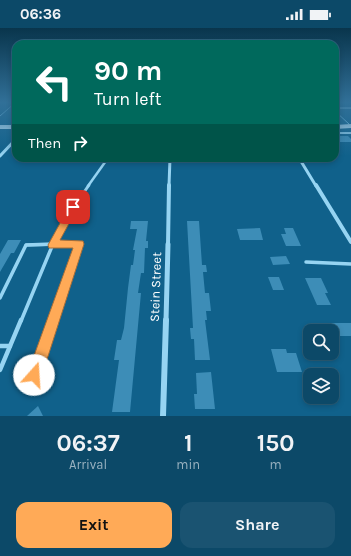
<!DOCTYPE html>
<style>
:root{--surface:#0c4968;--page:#1a5371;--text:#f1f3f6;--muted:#9ab2c0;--line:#2c617c;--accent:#ffaa57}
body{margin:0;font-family:Karla,sans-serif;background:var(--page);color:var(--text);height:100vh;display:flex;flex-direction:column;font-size:15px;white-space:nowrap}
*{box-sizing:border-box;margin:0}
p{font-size:13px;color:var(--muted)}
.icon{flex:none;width:22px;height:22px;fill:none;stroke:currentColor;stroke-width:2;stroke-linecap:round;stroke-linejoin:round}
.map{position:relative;height:388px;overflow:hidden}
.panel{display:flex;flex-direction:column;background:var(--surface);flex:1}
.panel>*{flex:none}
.guide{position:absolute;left:12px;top:12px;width:327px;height:122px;border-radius:12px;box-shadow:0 2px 6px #0003,0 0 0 1px var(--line);background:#00695c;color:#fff;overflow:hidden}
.buttons{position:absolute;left:303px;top:296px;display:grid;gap:8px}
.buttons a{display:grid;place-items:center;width:36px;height:36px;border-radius:8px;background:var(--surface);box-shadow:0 2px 6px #0003,0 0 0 1px var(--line);font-size:20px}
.pin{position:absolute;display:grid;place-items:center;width:34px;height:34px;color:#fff;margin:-17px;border-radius:8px;box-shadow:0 2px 6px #0006}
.me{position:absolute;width:44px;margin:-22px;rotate:19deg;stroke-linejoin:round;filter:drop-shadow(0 0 3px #0008)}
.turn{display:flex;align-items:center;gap:14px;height:84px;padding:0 16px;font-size:18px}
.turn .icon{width:52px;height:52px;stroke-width:2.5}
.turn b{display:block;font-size:28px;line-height:34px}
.then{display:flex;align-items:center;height:38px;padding:0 16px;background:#0003;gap:8px;font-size:15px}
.eta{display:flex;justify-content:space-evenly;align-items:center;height:68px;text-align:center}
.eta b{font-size:24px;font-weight:700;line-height:28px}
.cta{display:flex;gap:8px;margin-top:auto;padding:8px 16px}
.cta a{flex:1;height:46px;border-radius:12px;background:var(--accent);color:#111;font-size:16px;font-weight:700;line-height:46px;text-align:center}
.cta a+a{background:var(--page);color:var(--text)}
.status{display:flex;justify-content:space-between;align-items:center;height:28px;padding:0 20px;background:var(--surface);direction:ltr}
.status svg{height:11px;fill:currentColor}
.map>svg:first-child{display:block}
</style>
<div class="status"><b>06:36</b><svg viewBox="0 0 49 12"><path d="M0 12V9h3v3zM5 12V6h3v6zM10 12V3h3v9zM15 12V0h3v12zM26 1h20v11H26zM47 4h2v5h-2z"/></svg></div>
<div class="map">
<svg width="351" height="388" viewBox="0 0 351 388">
<rect width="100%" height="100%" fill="#10618b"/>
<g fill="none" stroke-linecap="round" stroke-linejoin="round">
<!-- stream -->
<g stroke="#88d3f6" stroke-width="1">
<polyline points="335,83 349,96"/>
<polyline points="0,88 16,74"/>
</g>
</g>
<!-- building -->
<g fill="#3d8db7">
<polygon points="335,108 348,108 351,111 351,114 335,114"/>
<polygon points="131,193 148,193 146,213 148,213 148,220 145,220 144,245 141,245 138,265 141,265 130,384 112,384 119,332 114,332 117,312 121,312 124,300 128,260 131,237 133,237 135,222 133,222 137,201 130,201"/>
<polygon points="187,193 199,193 202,237 206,237 207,244 203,244 205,265 209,265 211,283 206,283 207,292 205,292 210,332 195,332 194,311 191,311 190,300 193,300"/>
<polygon points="260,200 263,212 240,212 237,201"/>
<polygon points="284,200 293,200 301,218 286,218 281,206 286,206"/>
<polygon points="8,212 21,212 14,225 11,225 0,244 0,226"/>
<polygon points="286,228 290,236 273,237 270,229"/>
<polygon points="268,249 279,249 284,262 273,262"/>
<polygon points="305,250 321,250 328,265 325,265 331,277 317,277"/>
<polygon points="330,295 351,295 351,308 336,308"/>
<polygon points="271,321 286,321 287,325 296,325 302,344 277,344"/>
<polygon points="211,344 215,381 195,381 194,366 197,366 196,345"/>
<polygon points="38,378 43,388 27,388"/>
</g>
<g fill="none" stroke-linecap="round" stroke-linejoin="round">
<!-- lane-far4 -->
<g stroke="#96d4f2" stroke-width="2">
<polyline points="339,80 351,80"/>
<polyline points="335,105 351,105"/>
</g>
<!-- lane-far3 -->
<g stroke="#96d4f2" stroke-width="2.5">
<polyline points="288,130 299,131"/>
<polyline points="88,158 108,130"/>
</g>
<!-- lane-far2 -->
<g stroke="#96d4f2" stroke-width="3">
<polyline points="26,217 79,216 78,217"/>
<polyline points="53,217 68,187 89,157"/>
</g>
<!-- lane-far1 -->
<g stroke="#96d4f2" stroke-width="3.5">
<polyline points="306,234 351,236"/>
<polyline points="0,270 26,217 53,216"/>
<polyline points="21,293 53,216"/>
<polyline points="53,293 79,216"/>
</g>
<!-- lane -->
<g stroke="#96d4f2" stroke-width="4.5">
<polyline points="0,318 10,318"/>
<polyline points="0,342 21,292"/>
<polyline points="29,362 53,292"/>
</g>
<!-- street-far3 -->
<g stroke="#96d4f2" stroke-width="3">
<polyline points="0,128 16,111"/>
<polyline points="299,130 316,158"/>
<polyline points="169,158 170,130"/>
</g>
<!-- street-far2 -->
<g stroke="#96d4f2" stroke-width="4">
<polyline points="316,157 351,214"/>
<polyline points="168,217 169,157"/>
</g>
<!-- street-far1 -->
<polyline stroke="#96d4f2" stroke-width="5" points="166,293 168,216"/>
<!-- street -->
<polyline stroke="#96d4f2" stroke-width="6" points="163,388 166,292"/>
<!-- secondary -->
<g fill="#c5e9fc" fill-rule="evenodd">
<polygon points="351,96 351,100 335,101 335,97"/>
<rect x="0" y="97" width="16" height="4"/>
</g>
</g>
<!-- sky -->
<linearGradient id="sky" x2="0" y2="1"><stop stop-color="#09354c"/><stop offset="0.58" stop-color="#317098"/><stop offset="1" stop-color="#317098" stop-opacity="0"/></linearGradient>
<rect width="351" height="128" fill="url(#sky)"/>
<!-- route -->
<polygon fill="#ffaa57" stroke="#a66e39" points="73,176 78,179 60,212 83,213 84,216 42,347 40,353 34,355 29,353 27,347 73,220 49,220 48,217 70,177"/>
<g text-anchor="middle" stroke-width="3" stroke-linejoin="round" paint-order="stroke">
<!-- near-street labels -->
<g font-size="13" fill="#fff" stroke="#10618b">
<text transform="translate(155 259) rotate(-88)" y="5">Stein Street</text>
</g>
</g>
</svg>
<div class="buttons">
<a><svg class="icon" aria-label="search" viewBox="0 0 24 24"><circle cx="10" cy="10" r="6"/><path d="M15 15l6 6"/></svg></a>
<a><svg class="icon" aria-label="layers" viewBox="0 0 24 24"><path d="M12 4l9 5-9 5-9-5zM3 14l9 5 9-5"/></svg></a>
</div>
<div class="pin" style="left:73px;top:179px;background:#d93025"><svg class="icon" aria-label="arrive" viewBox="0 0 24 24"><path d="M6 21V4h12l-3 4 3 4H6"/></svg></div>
<svg class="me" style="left:34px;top:347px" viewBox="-20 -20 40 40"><circle r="19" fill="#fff"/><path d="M0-13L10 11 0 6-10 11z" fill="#ffaa57"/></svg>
<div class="guide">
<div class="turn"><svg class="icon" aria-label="left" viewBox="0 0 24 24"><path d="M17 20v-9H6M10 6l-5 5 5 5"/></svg><div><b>90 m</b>Turn left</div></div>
<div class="then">Then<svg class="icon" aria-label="right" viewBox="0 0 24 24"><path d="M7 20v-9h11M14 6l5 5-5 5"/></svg></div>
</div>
</div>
<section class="panel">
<div class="eta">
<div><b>06:37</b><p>Arrival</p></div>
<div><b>1</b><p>min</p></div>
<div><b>150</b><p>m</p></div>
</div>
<div class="cta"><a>Exit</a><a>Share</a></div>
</section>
